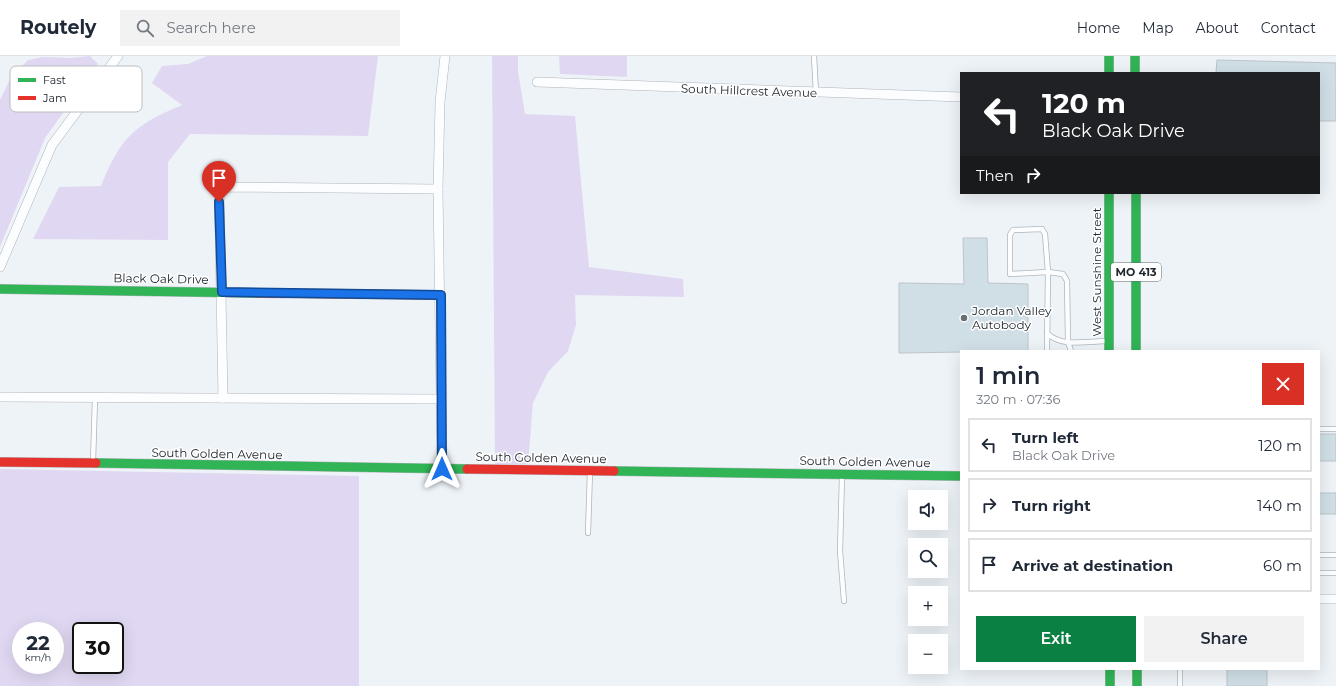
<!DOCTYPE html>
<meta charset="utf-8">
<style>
:root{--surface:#fff;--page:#f2f2f3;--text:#1f2937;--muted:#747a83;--line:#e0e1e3;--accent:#0b8043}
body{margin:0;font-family:Montserrat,sans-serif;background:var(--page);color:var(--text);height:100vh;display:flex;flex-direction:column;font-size:15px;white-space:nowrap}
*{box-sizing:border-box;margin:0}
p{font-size:13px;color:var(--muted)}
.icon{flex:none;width:22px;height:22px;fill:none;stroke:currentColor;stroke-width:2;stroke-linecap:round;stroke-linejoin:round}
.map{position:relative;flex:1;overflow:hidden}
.panel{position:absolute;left:960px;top:294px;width:360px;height:320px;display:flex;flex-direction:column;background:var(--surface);border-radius:0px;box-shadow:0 4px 16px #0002}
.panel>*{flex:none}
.guide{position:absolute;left:960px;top:16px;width:360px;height:122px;border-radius:0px;box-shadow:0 4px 16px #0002;background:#202124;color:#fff;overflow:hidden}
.tools{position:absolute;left:908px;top:434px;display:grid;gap:8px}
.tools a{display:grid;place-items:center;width:40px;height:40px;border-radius:0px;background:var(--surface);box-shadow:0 4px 16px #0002;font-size:20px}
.speed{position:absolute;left:12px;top:566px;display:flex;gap:8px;font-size:20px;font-weight:700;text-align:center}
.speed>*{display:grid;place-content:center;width:52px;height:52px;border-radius:50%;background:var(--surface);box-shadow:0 4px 16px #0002;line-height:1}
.speed small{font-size:10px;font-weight:400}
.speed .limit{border:2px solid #111;border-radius:6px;background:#fff;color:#111}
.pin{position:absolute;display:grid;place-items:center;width:34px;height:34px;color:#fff;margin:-41px -17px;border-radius:50% 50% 50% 0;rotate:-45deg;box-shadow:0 0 4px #0007}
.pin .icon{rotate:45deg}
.me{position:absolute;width:44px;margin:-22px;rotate:0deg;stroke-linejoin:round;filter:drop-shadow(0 0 3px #0008)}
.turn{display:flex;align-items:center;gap:14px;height:84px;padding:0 16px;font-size:18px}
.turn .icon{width:52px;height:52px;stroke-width:2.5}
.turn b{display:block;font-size:28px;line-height:34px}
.then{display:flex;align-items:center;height:38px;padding:0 16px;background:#0003;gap:8px;font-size:15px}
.round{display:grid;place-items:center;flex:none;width:42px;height:42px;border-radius:0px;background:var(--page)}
.headline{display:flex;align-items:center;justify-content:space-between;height:68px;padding:0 16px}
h1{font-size:24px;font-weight:600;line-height:30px}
.button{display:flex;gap:8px;margin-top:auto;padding:8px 16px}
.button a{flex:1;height:46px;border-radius:0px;background:var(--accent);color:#fff;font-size:16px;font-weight:600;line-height:46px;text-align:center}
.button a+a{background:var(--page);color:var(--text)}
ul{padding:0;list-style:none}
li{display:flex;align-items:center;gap:12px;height:54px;margin:0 8px 6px;padding:0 8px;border:2px solid var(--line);border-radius:0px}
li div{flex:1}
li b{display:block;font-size:15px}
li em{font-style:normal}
header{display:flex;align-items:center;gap:24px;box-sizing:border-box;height:56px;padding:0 20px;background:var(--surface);border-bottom:1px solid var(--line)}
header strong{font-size:19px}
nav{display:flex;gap:22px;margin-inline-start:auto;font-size:14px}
.search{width:280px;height:36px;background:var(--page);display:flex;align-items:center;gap:10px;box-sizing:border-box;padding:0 14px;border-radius:0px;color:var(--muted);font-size:15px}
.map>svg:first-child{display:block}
</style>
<header>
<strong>Routely</strong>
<div class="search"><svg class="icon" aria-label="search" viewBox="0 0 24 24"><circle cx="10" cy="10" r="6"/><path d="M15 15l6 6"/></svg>Search here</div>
<nav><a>Home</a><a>Map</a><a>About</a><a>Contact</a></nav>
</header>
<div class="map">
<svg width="1336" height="630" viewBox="0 0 1336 630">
<rect width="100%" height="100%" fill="#eef3f8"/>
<!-- green -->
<g fill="#e0d8f2" fill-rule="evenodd">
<polygon points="90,0 98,8 45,82 0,191 0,44 11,21 28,4 43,1 70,2"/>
<path d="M207,0H378L368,80L190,78L168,106V184L33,183L59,131L101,130C120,82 134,69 182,49L152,27L162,10L188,8Z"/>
<polygon points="492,0 518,0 518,15 525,58 575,60 589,211 683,223 684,241 575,239 576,269 568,295 548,316 533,347 528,408 495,408"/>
<polygon points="559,0 627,0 627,21 560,18"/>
<path d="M0,413L359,420V630H0ZM21,575H55V609H21ZM81,575H115V609H81Z"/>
</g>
<!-- building -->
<g fill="#d0dfe6" stroke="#bcc4c9">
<polygon points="1217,4 1336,7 1336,65 1319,65 1319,17 1216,17"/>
<polygon points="963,182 987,182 988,227 1028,228 1028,295 899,297 899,227 964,228"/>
<rect x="1319" y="378" width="17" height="27"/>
<rect x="1319" y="437" width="17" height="21"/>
<rect x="1227" y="613" width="40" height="17"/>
</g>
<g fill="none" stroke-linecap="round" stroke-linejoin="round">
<!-- lane casing -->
<g stroke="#afb5bb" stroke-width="6">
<g id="lane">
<polyline points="814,0 816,37"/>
<path d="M1047,277C1061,292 1088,285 1107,285"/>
<polyline points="1047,295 1048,216 1045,178 1042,173 1013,174 1010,179 1010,218 1048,216 1063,218 1067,225 1068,286 1071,295"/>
<polyline points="1319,373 1336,373"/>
<polyline points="93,406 95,342"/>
<polyline points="842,420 840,495 844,545"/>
<polyline points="588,477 590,415"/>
<polyline points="1319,499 1336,499"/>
<polyline points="1319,517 1336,517"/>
<polyline points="1180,630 1180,613"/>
</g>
</g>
<!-- street casing -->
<g stroke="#afb5bb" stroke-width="10">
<g id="street">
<polyline points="537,26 961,41"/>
<polyline points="0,211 52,89 118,0"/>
<polyline points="0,341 441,343"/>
<polyline points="223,342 219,131 438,133"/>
<polyline points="442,413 438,133 440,46 445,0"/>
<polyline points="1319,543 1336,543"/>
</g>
</g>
<!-- fast casing -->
<g stroke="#afb5bb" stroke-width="10">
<g id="fast">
<polyline points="1109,0 1109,17"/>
<polyline points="1135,0 1135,17"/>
<polyline points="1109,137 1109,295"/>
<polyline points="1136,137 1136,295"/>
<polyline points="0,233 257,237"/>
<polyline points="96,407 467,413"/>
<polyline points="614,415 961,420"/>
<polyline points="1110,613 1110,630"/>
<polyline points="1137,613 1137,630"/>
</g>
</g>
<!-- jam casing -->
<g stroke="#afb5bb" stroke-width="10">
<g id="jam">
<polyline points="257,237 441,239"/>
<polyline points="0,406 96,407"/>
<polyline points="467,413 614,415"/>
</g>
</g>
<!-- lane -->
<use href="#lane" stroke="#fcfdfe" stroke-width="4.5"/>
<!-- street -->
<use href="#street" stroke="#fcfdfe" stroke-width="9"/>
<!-- fast -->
<use href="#fast" stroke="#30b455" stroke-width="9"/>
<!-- jam -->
<use href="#jam" stroke="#e5322d" stroke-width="9"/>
</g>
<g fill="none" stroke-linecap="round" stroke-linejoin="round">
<!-- route casing -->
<g stroke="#114b97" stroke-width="10">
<polyline id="route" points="219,146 222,236 441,239 442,413"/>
</g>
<!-- route -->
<use href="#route" stroke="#1a73e8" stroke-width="7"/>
</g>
<!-- markers -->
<circle fill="#686e75" stroke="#fff" stroke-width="1.5" cx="964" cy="262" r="4"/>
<g text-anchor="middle" stroke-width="3" stroke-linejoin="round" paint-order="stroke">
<!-- shield labels -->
<rect fill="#fff" stroke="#63686d" stroke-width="1" x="1111" y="207" width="50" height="18" rx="3"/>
<g font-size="11" font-weight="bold" fill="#20272e">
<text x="1136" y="220">MO 413</text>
</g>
<!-- street labels -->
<g font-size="12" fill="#20272e" stroke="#fff">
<text transform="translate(749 35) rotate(2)" y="4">South Hillcrest Avenue</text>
<text transform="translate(1097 216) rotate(-90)" y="4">West Sunshine Street</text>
<text transform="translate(161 223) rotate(1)" y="4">Black Oak Drive</text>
<text transform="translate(217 398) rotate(1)" y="4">South Golden Avenue</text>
<text transform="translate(541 402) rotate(1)" y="4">South Golden Avenue</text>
<text transform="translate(865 406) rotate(1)" y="4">South Golden Avenue</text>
</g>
<!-- poi labels -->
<g font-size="12" fill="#20272e" stroke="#fff" text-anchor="start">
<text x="972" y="259">Jordan Valley<tspan x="972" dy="14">Autobody</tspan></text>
</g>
</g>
<!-- legend -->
<rect x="10" y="10" width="132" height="46" rx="6" fill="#fff" stroke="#bcbec0" stroke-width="1"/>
<rect x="18" y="22" width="18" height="4" fill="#30b455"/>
<rect x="18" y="40" width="18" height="4" fill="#e5322d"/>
<g font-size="11" fill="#20272e">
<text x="43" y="28">Fast</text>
<text x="43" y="46">Jam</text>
</g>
</svg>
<div class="tools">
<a><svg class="icon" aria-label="sound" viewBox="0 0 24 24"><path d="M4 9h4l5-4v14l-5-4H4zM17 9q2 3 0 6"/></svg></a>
<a><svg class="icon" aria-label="search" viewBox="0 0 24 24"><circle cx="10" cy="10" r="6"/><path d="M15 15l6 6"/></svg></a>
<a>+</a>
<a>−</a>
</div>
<div class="speed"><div>22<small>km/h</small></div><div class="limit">30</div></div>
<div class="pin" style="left:219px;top:146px;background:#d93025"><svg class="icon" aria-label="arrive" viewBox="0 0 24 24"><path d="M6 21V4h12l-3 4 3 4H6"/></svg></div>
<svg class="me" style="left:442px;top:413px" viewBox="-20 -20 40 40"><path d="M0-17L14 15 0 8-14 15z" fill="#1a73e8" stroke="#fff" stroke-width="4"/></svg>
<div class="guide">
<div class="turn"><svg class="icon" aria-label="left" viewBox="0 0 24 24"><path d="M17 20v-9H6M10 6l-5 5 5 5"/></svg><div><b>120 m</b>Black Oak Drive</div></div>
<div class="then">Then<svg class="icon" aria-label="right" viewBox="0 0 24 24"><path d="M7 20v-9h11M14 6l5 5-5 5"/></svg></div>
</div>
<section class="panel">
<div class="headline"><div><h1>1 min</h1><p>320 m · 07:36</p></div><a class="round" style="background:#d93025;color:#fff"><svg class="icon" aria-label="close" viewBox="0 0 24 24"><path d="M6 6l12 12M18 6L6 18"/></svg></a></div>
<ul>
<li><svg class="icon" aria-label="left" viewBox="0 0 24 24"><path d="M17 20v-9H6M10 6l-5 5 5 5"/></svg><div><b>Turn left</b><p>Black Oak Drive</p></div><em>120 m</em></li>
<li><svg class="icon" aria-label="right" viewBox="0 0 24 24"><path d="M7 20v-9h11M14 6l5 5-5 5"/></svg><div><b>Turn right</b></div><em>140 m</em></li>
<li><svg class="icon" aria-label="arrive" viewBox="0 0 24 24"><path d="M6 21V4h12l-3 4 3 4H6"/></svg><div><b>Arrive at destination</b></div><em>60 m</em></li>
</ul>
<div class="button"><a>Exit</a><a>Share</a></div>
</section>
</div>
